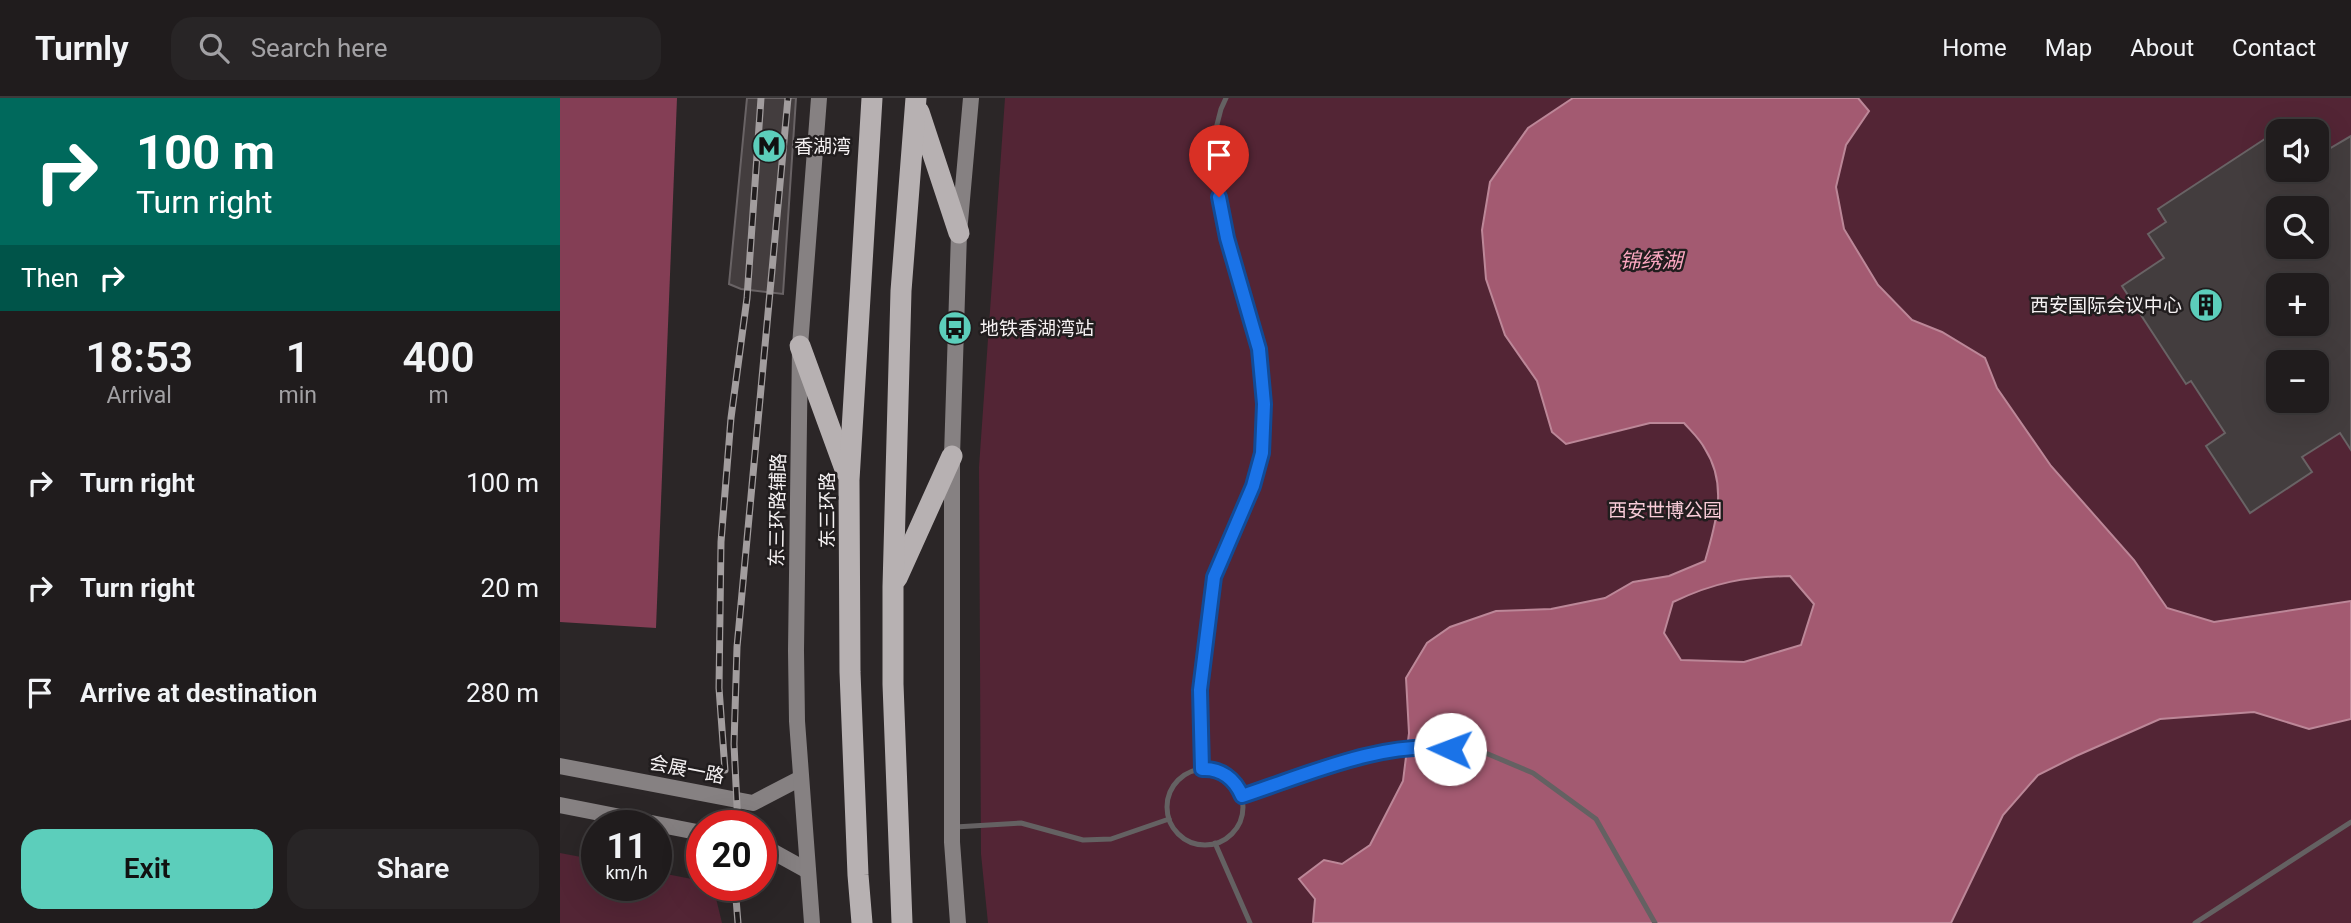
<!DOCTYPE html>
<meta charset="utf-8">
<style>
:root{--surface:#201c1d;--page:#282526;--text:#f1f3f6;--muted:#a2a1a4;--line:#3d3a3b;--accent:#5ccebb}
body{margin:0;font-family:Roboto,"Noto Sans SC",sans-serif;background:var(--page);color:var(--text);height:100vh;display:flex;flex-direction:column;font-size:26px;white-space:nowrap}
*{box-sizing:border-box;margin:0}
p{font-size:23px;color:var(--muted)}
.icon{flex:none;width:38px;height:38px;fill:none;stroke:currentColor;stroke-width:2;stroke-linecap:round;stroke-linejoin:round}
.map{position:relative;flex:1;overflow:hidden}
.panel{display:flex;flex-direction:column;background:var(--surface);width:560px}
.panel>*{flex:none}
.guide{background:#00695c;color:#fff;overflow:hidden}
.buttons{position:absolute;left:1706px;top:21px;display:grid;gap:14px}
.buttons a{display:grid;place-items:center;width:63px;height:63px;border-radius:14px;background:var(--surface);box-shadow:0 7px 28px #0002,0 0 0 2px var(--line);font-size:35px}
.speed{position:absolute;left:21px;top:712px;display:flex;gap:14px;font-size:35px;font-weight:700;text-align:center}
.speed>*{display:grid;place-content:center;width:91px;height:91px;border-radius:50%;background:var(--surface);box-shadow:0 7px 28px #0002,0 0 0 2px var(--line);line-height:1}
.speed small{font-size:18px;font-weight:400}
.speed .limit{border:10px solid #d22;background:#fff;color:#111}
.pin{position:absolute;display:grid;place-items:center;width:60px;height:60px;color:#fff;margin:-72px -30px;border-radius:50% 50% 50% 0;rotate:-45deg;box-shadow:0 0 7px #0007}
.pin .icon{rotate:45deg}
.me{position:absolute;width:77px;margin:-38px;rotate:272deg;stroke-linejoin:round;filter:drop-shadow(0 0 5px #0008)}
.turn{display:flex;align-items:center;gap:24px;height:147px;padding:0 21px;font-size:32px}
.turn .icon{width:91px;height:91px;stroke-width:2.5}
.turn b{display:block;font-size:49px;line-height:60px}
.then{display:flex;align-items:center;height:66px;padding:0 21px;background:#0003;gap:14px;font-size:26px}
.eta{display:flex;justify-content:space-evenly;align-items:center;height:119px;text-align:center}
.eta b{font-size:42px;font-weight:600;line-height:49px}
.cta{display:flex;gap:14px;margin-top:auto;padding:14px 21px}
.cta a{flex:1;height:80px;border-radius:21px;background:var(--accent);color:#111;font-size:28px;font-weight:600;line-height:80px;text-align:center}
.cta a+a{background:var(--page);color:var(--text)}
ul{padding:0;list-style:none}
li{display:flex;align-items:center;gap:21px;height:105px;padding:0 21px}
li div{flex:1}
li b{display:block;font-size:26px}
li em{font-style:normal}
header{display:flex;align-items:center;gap:42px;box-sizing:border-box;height:98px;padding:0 35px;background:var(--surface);border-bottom:2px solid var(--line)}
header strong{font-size:33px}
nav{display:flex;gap:38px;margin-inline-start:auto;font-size:24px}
.search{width:490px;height:63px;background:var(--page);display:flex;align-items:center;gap:18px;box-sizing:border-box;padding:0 24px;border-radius:21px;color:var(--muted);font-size:26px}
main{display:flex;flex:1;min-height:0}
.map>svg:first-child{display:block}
</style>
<header>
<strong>Turnly</strong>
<div class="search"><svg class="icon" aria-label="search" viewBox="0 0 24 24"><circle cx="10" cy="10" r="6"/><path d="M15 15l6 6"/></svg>Search here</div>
<nav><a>Home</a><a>Map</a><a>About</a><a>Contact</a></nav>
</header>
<main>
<section class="panel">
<div class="guide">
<div class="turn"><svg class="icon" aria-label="right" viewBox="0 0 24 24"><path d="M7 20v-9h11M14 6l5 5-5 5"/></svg><div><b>100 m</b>Turn right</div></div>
<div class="then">Then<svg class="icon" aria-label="right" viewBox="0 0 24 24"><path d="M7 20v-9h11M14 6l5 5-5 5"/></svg></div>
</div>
<div class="eta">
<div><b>18:53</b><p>Arrival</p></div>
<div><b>1</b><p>min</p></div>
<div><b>400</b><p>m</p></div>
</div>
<ul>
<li><svg class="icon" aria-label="right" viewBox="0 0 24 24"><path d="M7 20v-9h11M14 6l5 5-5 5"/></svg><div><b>Turn right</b></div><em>100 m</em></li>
<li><svg class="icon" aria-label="right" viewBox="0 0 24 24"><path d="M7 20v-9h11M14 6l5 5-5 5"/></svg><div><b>Turn right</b></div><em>20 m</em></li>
<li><svg class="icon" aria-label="arrive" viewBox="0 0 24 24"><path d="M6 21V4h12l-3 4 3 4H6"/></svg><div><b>Arrive at destination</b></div><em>280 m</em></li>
</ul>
<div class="cta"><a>Exit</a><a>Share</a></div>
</section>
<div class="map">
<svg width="1791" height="825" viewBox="0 0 1791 825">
<rect width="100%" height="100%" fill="#2b2627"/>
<!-- green -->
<g fill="#532535" fill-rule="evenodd">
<path d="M445,0H1791V825H428L421,756L419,369ZM1718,33H1757V72H1718ZM1718,110H1757V149H1718ZM1718,187H1757V226H1718ZM1718,264H1757V303H1718Z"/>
<polygon points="0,755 37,762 37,788 96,788 96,774 142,783 142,788 153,788 162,825 0,825"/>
</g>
<!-- forest -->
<polygon fill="#843e55" points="0,0 117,0 96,530 0,524"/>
<!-- water -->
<path fill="#a35a71" stroke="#bc8798" stroke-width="2" fill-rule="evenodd" d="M1013,0H1298L1309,13L1286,47L1276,89L1284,131L1318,187L1352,222L1382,234L1425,260L1437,290L1491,368L1574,462L1607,510L1654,524L1791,503V621L1749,631L1694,614L1600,621L1516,658L1478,677L1443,717L1391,825H753L755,801L739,781L764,762L782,766L810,747L843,683L849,635L846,580L867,545L890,529L936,513L991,511L1045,500L1073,484L1109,478L1145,463C1156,425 1168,387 1145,351C1140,341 1131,333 1124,325H1090L1006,346L992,334L977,283L945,237L926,181L922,132L930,84L968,30ZM1230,478L1254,506L1241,547L1184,564L1121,562L1104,535L1113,504C1155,484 1184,479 1230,478Z"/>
<!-- building -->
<g fill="#433d3e" stroke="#696365" stroke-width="2" fill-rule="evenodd">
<polygon points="187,0 236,0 223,196 181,191 169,186"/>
<path d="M1717,33L1718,72H1757V58L1791,38V352L1780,335L1742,359L1752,374L1690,415L1646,348L1665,335L1631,283L1626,286L1562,188L1604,160L1588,136L1606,124L1598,111ZM1718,110H1757V149H1718ZM1718,187H1757V226H1718ZM1718,264H1757V303H1718Z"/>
</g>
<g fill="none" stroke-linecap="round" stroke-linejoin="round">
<!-- lane -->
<g stroke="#646162" stroke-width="5">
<circle cx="645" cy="709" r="38"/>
<polyline points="642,671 641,592 654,479 693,388 702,355 704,306 699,251 667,140 655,79 652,46 661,11 666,0"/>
<polyline points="682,698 820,653 871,648 928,656 973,675 1036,721 1095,825"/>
<polyline points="395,729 461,725 523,742 551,741 609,721"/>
<polyline points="655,745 690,825"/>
<polyline points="1635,825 1791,724"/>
</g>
<!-- secondary -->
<g stroke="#868182" stroke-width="16">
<polyline points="0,668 193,705 241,680"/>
<polyline points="0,707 142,735"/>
<polyline points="201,747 248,773"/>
<polyline points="252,825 237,623 236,553 240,248 259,0"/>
<polyline points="398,825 392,744 392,358 399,135 411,0"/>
</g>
<!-- highway -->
<g stroke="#b7b1b2" stroke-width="21">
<polyline points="359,14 399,135"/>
<polyline points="240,248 286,374"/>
<polyline points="337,480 392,358"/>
<polyline points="302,825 298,777 290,574 289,382 312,0"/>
<polyline points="342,825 333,586 333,489 341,193 356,0"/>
</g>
<!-- rail casing -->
<g stroke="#a29d9e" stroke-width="7">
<g id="rail">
<polyline points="165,672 159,590 161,444 171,320 187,200 201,0"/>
<polyline points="178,728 174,646 177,549 228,0"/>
<polyline points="175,788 178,825"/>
</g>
</g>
<!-- rail -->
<use href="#rail" stroke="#211d1e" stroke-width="4.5" stroke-dasharray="13" stroke-linecap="butt"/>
</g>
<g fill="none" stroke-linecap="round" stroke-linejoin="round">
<!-- route casing -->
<g stroke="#114b97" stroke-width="18">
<path id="route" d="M659,99L667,140L699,251L704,306L702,355L693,388L654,479L640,592L642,671C661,670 675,681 682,698C746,677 823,642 890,651"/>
</g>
<!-- route -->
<use href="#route" stroke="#1a73e8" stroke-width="12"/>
</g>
<!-- icons -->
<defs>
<g id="metro-disc" transform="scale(1.75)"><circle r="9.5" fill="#5ccebb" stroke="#211d1e"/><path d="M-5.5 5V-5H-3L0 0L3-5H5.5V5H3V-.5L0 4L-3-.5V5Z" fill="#111"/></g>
<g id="building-disc" transform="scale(1.75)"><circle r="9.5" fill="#5ccebb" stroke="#211d1e"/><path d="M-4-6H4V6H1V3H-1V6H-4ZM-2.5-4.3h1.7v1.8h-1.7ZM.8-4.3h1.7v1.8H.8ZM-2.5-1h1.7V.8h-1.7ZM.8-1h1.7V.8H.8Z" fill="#111"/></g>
<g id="bus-disc" transform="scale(1.75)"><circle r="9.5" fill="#5ccebb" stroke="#211d1e"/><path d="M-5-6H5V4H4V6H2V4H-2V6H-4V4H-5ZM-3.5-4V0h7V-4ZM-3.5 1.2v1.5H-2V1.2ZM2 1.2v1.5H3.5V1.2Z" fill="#111"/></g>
</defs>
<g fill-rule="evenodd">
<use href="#metro-disc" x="209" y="48"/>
<use href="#building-disc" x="1646" y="207"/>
<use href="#bus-disc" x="395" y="230"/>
</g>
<g text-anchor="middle" stroke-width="5" stroke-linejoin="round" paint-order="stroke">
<!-- poi labels -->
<g font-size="19" fill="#f5f1f2" stroke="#211d1e" text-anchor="start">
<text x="234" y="55">香湖湾</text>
<text x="1622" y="214" text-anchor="end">西安国际会议中心</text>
<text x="420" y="237">地铁香湖湾站</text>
</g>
<!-- street labels -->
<g font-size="19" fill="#f5f1f2" stroke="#211d1e">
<text transform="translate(217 412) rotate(-89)" y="7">东三环路辅路</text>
<text transform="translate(267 412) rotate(-90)" y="7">东三环路</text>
<text transform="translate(127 671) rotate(11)" y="7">会展一路</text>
</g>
<!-- park labels -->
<g font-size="19" fill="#f8ccd8" stroke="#211d1e">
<text x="1105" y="419">西安世博公园</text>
</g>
<!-- water labels -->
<g font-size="21" font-style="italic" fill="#fca8c1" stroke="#211d1e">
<text x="1091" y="170">锦绣湖</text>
</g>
</g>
</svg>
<div class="buttons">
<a><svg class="icon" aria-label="sound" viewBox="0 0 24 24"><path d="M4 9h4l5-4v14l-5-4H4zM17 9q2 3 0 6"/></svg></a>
<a><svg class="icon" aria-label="search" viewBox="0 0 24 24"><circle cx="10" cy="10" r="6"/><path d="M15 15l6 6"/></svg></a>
<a>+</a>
<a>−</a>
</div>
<div class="speed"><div>11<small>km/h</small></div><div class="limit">20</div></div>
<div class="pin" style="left:659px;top:99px;background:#d93025"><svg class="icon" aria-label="arrive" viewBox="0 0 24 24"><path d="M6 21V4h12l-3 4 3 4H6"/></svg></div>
<svg class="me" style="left:890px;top:651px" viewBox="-20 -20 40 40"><circle r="19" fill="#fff"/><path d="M0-13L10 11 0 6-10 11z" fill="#1a73e8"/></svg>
</div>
</main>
